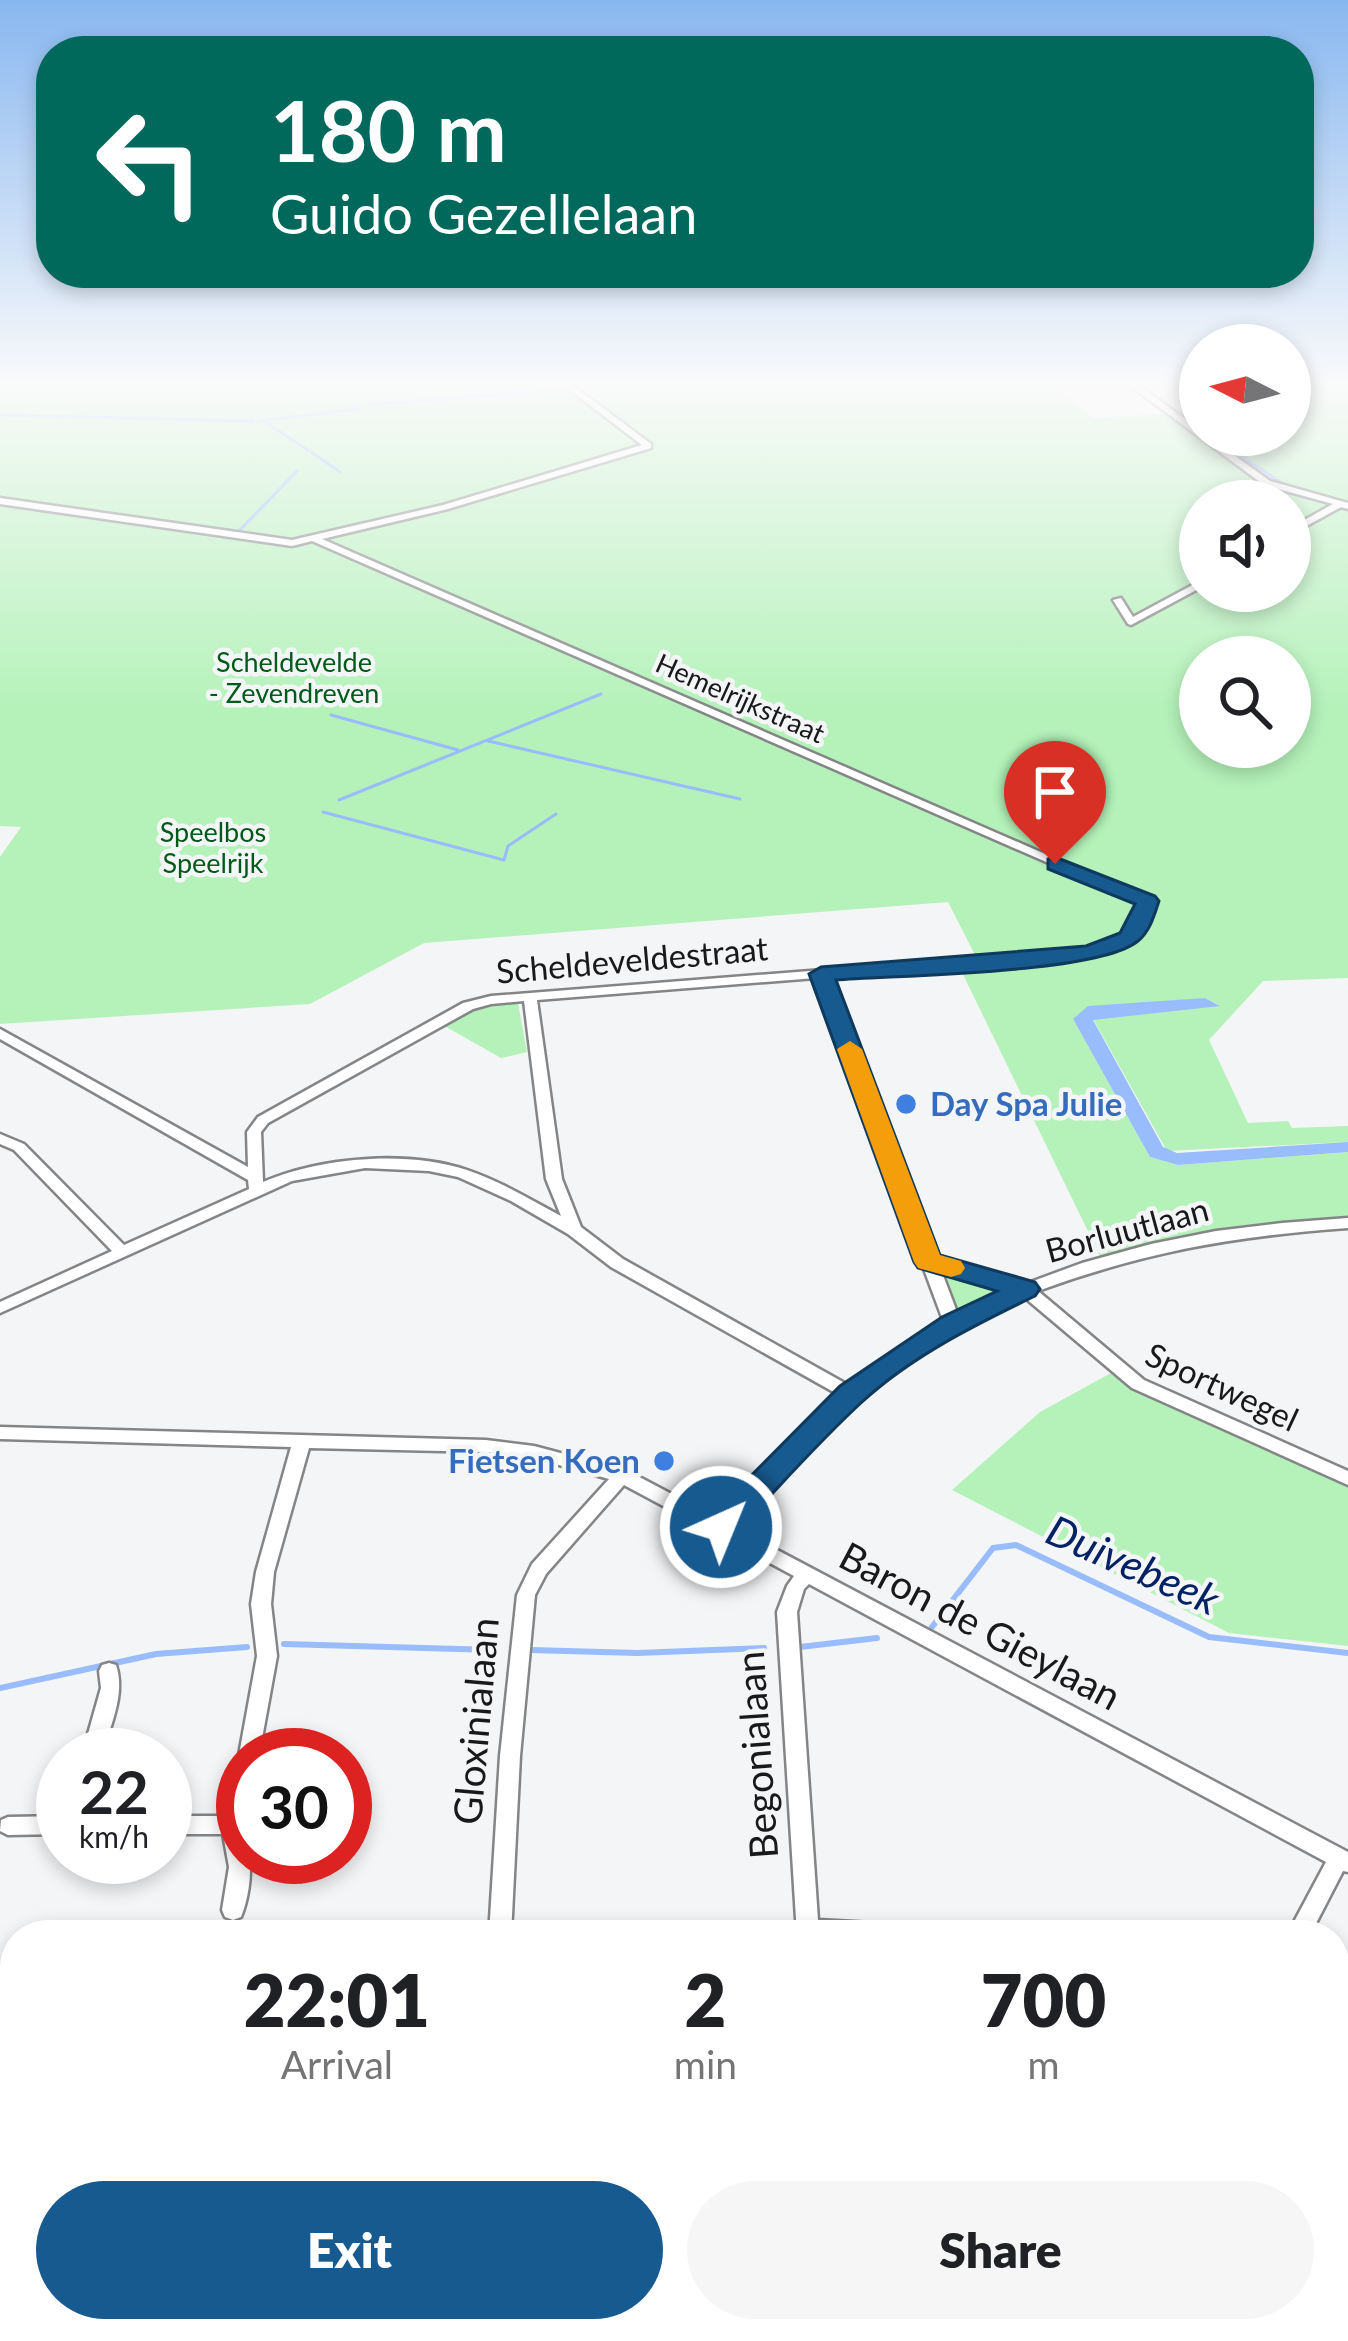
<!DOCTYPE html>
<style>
:root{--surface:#fff;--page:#f6f6f6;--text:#202124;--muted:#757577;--accent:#175a8f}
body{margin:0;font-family:Lato,sans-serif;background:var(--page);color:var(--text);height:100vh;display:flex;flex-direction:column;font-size:45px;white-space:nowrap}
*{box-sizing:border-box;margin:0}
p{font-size:39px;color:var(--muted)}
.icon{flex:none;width:66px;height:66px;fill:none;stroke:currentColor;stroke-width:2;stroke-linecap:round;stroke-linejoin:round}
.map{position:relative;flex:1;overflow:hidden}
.side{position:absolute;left:0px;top:1920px;width:1350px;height:423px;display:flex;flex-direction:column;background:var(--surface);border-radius:48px 48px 0 0;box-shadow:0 6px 18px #0003}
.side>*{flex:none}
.hud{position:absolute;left:36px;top:36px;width:1278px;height:252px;border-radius:48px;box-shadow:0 6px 18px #0003;background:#00695c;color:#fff;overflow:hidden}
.needle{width:78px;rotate:276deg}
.fabs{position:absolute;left:1179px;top:324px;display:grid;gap:24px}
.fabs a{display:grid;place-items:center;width:132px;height:132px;border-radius:50%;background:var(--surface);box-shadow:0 6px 18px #0003;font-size:60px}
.speed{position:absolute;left:36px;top:1728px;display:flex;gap:24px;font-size:60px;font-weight:700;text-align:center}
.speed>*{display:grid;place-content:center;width:156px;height:156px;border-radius:50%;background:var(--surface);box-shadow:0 6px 18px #0003;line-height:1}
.speed small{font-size:30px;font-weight:400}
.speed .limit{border:18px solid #d22;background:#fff;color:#111}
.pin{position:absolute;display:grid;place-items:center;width:102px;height:102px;color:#fff;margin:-123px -51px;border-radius:50% 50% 50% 0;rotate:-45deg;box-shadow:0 0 12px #0007}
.pin .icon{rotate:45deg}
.me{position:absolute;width:132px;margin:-66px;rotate:44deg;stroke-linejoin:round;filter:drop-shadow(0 0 9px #0008)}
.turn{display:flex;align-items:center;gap:42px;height:252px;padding:0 36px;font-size:54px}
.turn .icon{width:156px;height:156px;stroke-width:2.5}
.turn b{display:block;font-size:84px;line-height:102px}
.eta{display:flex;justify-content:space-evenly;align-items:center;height:204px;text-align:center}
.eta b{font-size:72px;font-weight:800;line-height:84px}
.primary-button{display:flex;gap:24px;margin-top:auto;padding:24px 36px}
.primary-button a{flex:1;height:138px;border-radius:72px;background:var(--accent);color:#fff;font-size:48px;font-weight:800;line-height:138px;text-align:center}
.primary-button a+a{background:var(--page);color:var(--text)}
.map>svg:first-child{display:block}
</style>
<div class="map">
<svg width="1348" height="2341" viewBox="0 0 1348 2341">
<rect width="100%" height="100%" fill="#f4f5f7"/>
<!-- green -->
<g fill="#b4f2b9" fill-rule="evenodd">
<path d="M0,384H1052L1093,418L1200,412V435H1290V384H1348V978L1263,981L1209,1040L1248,1123L1288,1121L1292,1128L1348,1126V1142L1167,1151L1093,1019L1219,1005L1205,998L1073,1019L1150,1157L1178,1165L1348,1152V1219L1247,1226L1100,1256L955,958L975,955L948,902L424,943L310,1004L0,1024V857L21,827L0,826ZM1200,501H1290V591H1200ZM1200,657H1290V747H1200Z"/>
<polygon points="518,1003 527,1052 501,1058 441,1024 470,1009"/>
<polygon points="946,1270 1000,1287 1003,1293 954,1310 939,1273"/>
<polygon points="1111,1373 1348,1483 1348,1646 1229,1633 952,1490 1040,1412"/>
<polygon points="178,2328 285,2328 284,2341 176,2341"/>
</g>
<!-- water -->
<polygon fill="#99bcfd" points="1205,998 1220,1006 1093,1020 1163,1147 1177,1153 1348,1142 1348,1152 1178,1165 1150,1157 1073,1019 1088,1006"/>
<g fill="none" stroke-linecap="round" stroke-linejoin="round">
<!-- stream-far1 -->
<g stroke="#99bcfd" stroke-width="3">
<polyline points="365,405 561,390"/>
<polyline points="1177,412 1200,429"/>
<polyline points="0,415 253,421"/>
<polyline points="259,421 359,409"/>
<polyline points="268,424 308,450"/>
<polyline points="1209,435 1285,485"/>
<polyline points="311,452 340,472"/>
<polyline points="236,534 297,471"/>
<polyline points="331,715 458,750"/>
<polyline points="488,741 740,799"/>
<polyline points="339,800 601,694"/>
<polyline points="323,812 504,860 508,846 556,814"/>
</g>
<!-- stream -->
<g stroke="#99bcfd" stroke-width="6">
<polyline points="932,1627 993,1548 1016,1545 1209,1637 1348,1653"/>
<polyline points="284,1644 494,1650"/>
<polyline points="800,1647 877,1638"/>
<polyline points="530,1650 638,1653 764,1648"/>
<polyline points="0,1688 156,1654 247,1647"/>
</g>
</g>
<!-- building -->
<polygon fill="#cbccce" stroke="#a9aaac" stroke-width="3" points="15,2040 15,2328 72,2328 70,2341 0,2341 0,2041"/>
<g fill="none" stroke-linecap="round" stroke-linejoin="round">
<!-- street casing -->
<g stroke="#848587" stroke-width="5">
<g id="street">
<path d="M562,384H571L651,444V448L448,509L322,539L1153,901C1146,930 1129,946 1101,954L829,977L936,1258L1025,1284L1082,1263L1151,1244L1216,1231L1282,1223L1348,1218V1228C1235,1236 1144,1252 1038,1291L1144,1380L1348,1471V1485L1132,1388L1024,1297C959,1327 896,1363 842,1411C803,1447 769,1488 732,1526L1348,1852V1872L1343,1871L1310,1935H1287L1326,1862L809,1584L804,1589L797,1612L818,1920L910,1925L918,1928L921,1935H797L777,1612L787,1586L794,1576L624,1485L546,1574L535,1595L520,1756L511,1935H489L500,1756L517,1595L532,1564L609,1479L534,1458L486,1452L309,1448L274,1572L271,1604L277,1656L259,1755H243V1762L239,1755L257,1656L251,1604L256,1572L291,1447L0,1439V1427L486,1440L534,1446L628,1471L717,1518L796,1435L839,1395L611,1267L568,1234L511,1201L458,1177L429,1171L365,1168L292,1181L0,1313V1302L112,1251L14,1150L0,1144V1134L24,1144L124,1245L249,1189L248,1180L0,1039V1029L248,1167L247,1132L258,1117L463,1003L491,996L1090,949C1116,942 1133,930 1140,903L312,541L292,546L0,504V498L292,540L443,505L642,445ZM816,978L944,1323L903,1347L850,1386L623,1259L581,1227L562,1179L537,1000ZM524,1001L546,1179L561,1216C531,1200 500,1181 467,1170C407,1150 321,1157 263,1182L261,1132L268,1123L473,1009L491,1004ZM941,1270L1010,1290L958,1315Z"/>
<polygon points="1128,384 1137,384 1200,430 1200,435 1206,435 1270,481 1348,503 1348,509 1341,507 1290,535 1290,528 1333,504 1264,485"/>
<polygon points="1200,581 1200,588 1131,625 1128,624 1113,600 1121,598 1133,617"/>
<path d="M109,1663L116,1665C126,1694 110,1726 102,1755H82L101,1688L99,1671L102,1665Z"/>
<path d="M243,1780V1857H249C252,1875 248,1900 241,1917L233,1920L225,1917L222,1910L229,1867L223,1834H165V1816H224L236,1783Z"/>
<polygon points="63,1816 63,1834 8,1835 0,1831 1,1820 8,1817"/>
<path d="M575,2328C592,2328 611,2322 618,2340L624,2328H651L645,2341H584L579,2337Z"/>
<polygon points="998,2328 1027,2328 1033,2341 1005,2341"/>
</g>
</g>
<!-- street -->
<use href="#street" fill="#fff" fill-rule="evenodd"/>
</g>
<!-- sky -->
<linearGradient id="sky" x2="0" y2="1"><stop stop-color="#88b7f0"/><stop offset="0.54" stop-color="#fafafb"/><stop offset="1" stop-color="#fafafb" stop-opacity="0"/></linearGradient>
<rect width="1348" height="712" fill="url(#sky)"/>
<!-- route -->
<path fill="#175a8f" stroke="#0f3a5d" stroke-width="3" d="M1055,857L1155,896L1159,901C1154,916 1150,931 1138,941C1098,974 896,975 836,980L940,1255L1035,1282L1040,1289L1035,1296C975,1325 912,1356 862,1402C816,1444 775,1492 732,1536L721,1540L709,1536L704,1527L709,1518L840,1386L942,1317L997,1291L918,1268L914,1262L809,974L821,967L1086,946L1120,933L1135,904L1048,869V859Z"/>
<!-- slow -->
<polygon fill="#f59e0b" points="850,1041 862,1049 940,1255 961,1261 965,1268 961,1274 951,1277 918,1268 914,1262 837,1049"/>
<!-- markers -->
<g fill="#3f7fe0" stroke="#f4f5f7" stroke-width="4.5">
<circle cx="906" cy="1104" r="12"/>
<circle cx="664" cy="1461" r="12"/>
</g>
<g text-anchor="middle" stroke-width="9" stroke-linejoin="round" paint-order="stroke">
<!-- far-park labels -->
<g font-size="27" fill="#005a19" stroke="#f4f5f7">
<text x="294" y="672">Scheldevelde<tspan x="294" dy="31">- Zevendreven</tspan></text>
<text x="213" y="842">Speelbos<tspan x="213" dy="31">Speelrijk</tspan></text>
</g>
<!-- far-street labels -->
<g font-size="27" fill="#19191a" stroke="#f4f5f7">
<text transform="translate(740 699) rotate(24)" y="9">Hemelrijkstraat</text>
</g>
<!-- street labels -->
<g font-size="33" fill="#19191a" stroke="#f4f5f7">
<text transform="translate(632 960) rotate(-5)" y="12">Scheldeveldestraat</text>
<text transform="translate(1127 1230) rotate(-15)" y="12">Borluutlaan</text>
<text transform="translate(1222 1387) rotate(25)" y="12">Sportwegel</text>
</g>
<!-- shop labels -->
<g font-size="33" font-weight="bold" fill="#366cbe" stroke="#f4f5f7" text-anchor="start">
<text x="930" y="1116">Day Spa Julie</text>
<text x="640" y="1473" text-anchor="end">Fietsen Koen</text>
</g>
<!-- near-street labels -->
<g font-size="39" fill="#19191a" stroke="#f4f5f7">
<text transform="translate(980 1626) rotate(28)" y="14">Baron de Gieylaan</text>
<text transform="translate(476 1721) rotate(-85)" y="14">Gloxinialaan</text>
<text transform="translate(757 1755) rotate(-94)" y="14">Begonialaan</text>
</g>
<!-- near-water labels -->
<g font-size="42" font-style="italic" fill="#022265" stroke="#f4f5f7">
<text transform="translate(1133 1565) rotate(24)" y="15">Duivebeek</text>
</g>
</g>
</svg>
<div class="fabs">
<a><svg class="needle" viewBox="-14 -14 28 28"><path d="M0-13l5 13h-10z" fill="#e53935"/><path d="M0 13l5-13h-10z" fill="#757577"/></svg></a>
<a><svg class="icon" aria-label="sound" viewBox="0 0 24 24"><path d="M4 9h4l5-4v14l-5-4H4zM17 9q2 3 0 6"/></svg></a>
<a><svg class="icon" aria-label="search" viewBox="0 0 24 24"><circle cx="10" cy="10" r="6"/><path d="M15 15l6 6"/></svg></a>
</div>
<div class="speed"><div>22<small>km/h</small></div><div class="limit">30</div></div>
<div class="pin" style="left:1055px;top:864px;background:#d93025"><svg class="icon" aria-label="arrive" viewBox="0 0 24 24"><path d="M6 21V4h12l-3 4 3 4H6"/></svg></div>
<svg class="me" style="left:721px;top:1527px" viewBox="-20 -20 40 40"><circle r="17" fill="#175a8f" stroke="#fff" stroke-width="3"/><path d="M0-11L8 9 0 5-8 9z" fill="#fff"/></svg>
<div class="hud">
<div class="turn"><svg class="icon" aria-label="left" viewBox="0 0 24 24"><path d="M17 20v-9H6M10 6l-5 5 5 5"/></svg><div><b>180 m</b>Guido Gezellelaan</div></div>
</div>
<section class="side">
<div class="eta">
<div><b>22:01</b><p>Arrival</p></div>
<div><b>2</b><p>min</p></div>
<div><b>700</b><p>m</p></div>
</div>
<div class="primary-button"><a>Exit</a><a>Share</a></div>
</section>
</div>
